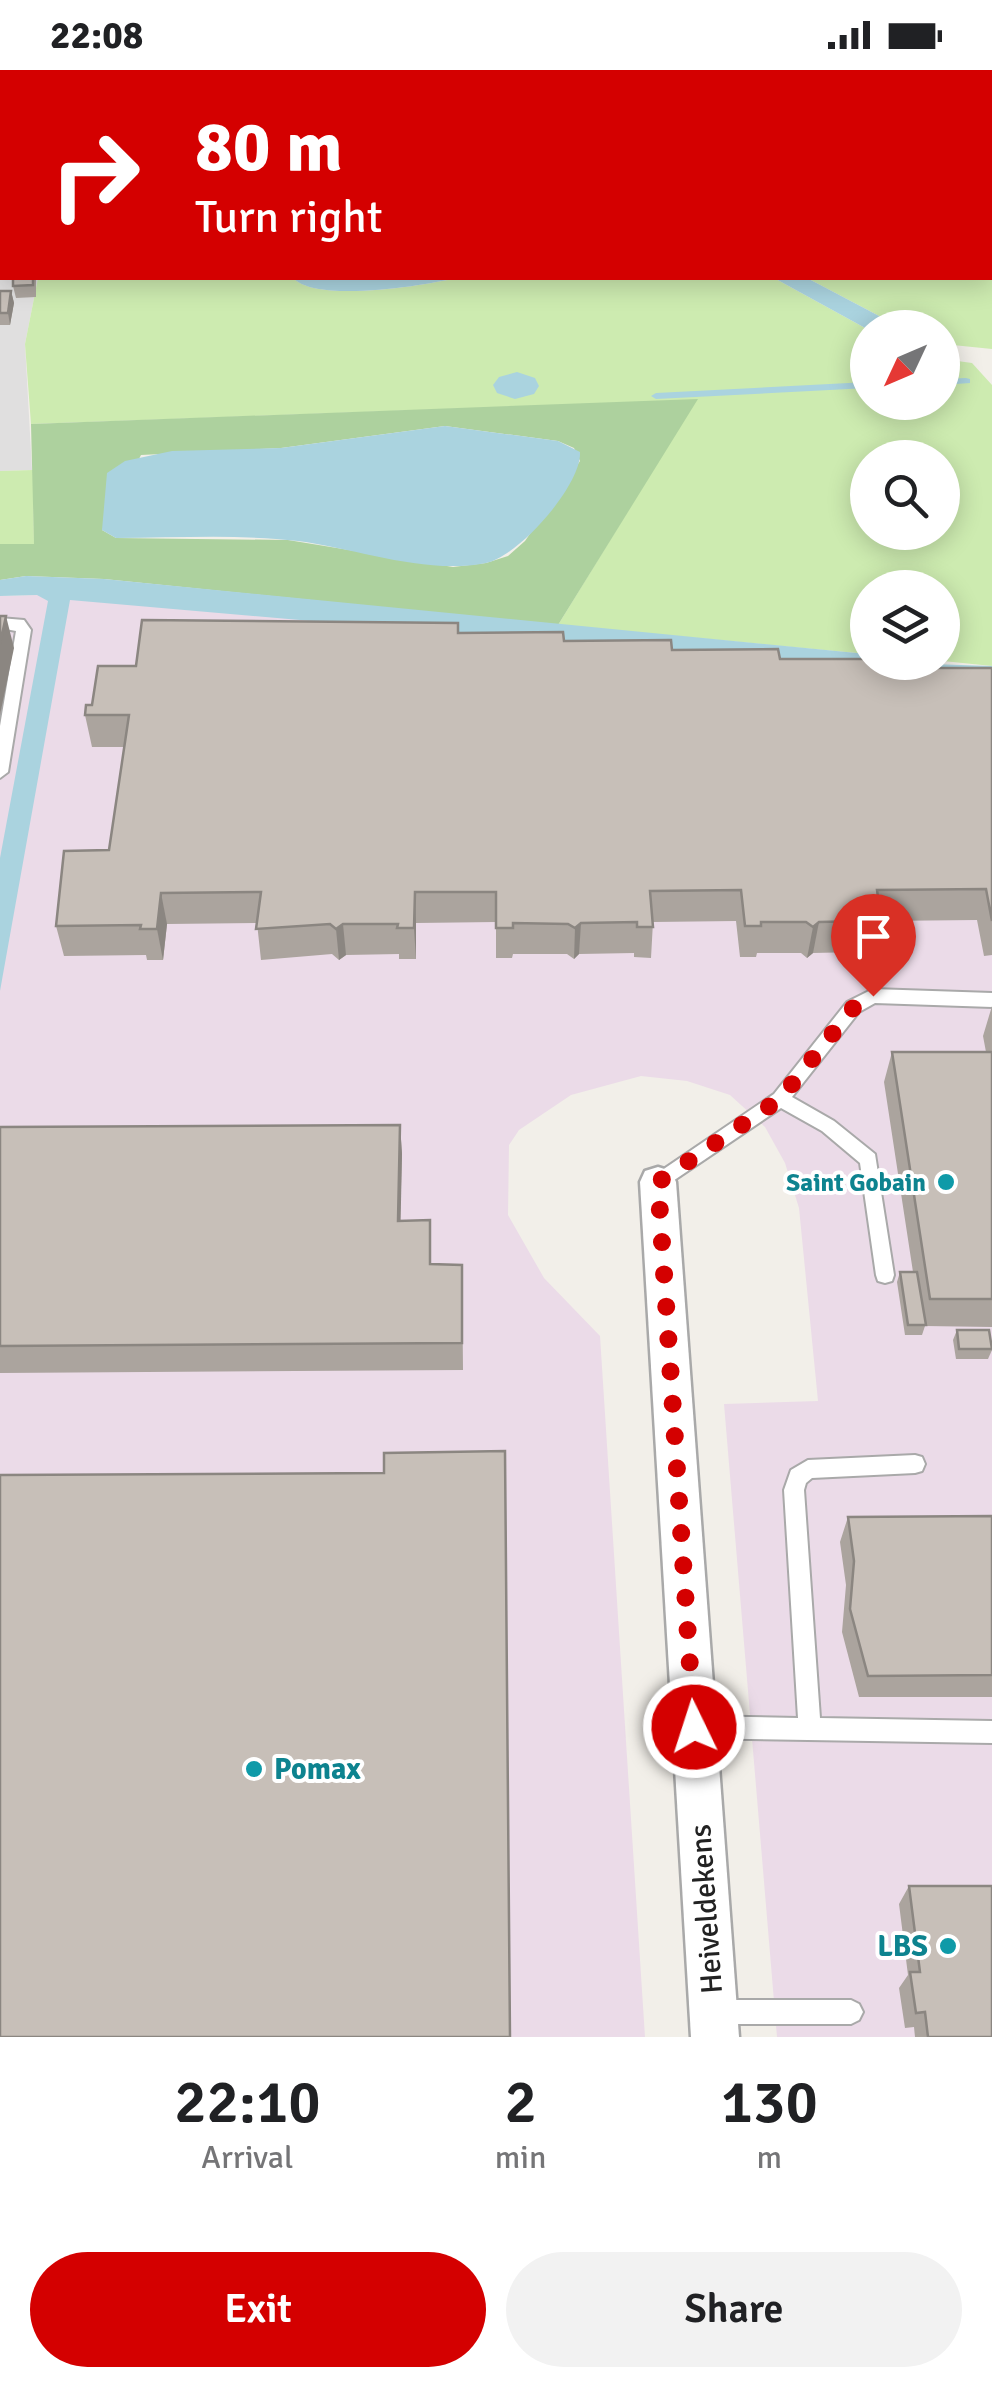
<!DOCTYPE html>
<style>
:root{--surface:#fff;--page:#f2f2f2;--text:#202124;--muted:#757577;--accent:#d40000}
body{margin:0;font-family:Signika,sans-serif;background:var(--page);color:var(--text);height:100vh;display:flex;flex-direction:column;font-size:38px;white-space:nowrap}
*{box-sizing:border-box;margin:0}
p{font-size:32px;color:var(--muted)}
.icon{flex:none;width:55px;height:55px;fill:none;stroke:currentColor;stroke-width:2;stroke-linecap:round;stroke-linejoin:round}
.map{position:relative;height:1967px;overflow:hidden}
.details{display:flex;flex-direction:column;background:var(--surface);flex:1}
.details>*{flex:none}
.banner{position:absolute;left:0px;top:0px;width:992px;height:210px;box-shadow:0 5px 25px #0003;background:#d40000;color:#fff;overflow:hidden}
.needle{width:65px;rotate:226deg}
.controls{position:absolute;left:850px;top:240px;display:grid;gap:20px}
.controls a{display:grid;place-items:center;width:110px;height:110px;border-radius:50%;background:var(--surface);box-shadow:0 5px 25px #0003;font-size:50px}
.pin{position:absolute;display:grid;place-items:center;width:85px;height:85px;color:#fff;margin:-102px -42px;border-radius:50% 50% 50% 0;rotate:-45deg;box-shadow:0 0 10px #0007}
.pin .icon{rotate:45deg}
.me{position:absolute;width:110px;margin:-55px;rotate:356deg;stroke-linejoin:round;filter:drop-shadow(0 0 8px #0008)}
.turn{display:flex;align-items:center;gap:35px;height:210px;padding:0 30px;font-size:45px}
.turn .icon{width:130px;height:130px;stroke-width:2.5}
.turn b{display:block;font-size:70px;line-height:85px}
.eta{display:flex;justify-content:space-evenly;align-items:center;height:170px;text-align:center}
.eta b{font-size:60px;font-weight:600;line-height:70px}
.cta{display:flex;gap:20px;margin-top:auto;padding:20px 30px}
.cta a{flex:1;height:115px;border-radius:60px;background:var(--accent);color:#fff;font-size:40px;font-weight:600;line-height:115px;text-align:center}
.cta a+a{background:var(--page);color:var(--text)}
.status{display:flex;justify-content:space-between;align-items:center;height:70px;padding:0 50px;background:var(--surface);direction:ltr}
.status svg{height:28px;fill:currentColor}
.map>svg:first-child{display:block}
</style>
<div class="status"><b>22:08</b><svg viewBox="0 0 49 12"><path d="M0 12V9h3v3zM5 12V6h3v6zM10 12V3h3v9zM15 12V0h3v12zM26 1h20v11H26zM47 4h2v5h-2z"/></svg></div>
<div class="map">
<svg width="992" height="1967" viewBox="0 0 992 1967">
<rect width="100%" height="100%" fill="#f2efe9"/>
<!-- residential -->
<polygon fill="#e0dfdf" points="0,0 85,0 2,2 2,208 38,208 25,274 32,400 0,401"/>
<!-- industrial -->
<polygon fill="#ebdbe8" points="37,525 992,610 992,1967 777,1967 724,1334 818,1331 799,1138 785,1093 765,1057 730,1025 687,1011 641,1006 571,1025 519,1060 509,1075 508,1145 544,1208 600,1266 645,1967 0,1967 0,526"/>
<!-- farmland -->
<polygon fill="#eef0d5" points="332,0 859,0 331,2"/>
<!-- grass -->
<g fill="#cdebb0" fill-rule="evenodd">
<polygon points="859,0 992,0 992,279 943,274 942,258 900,257 807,208 990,208 990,2"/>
<path d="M38,208H293C317,233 423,216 456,208H774L867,259L868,332H942L943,289L972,293L992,315V596L943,591L942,518H868L867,584L558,555L696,330L31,354L25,274ZM868,388H942V462H868Z"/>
<polygon points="33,400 34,474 0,474 0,401"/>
</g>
<!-- forest -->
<path fill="#add19e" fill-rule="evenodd" d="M698,329L558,555L104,509L26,506L0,510V474H34L31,354ZM445,356L558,371L574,378L580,391L525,471L508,486L486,493L453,497L288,470L116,468L102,460L141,385L281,378Z"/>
<!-- water -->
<g fill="#aad3df">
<path d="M293,208H456C423,216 316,233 293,208Z"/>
<polygon points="774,208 807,208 900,257 867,259"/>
<polygon points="517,302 535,308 539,316 534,324 515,329 497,323 493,315 499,307"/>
<path d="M445,356L558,371L580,382C582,415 518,487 486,493C425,505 359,479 298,471C238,464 176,468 116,468L102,460L107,403L125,391L172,381L281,378Z"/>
<polygon points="26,506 104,509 867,584 868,592 992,596 992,610 70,530 0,921 0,788 48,531 37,525 0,526 0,510"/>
</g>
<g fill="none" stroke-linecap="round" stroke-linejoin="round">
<!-- stream -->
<g fill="#aad3df" fill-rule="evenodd">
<polygon points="966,308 970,309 970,313 942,315 942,309"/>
<polygon points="868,312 868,318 656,329 651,326 656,323"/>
</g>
<!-- lane casing -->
<g stroke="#a9a9a9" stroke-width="4">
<g id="lane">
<polygon points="0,548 24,550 31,560 8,702 0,708 0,656 16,561 0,558"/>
<polygon points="873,919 992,923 992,937 875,933 859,942 792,1027 834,1051 875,1084 894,1205 892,1211 885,1213 878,1211 876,1205 860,1093 822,1061 781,1038 664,1117 658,1120 652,1117 649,1112 652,1107 774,1024 847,932"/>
<polygon points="915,1385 922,1387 925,1394 922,1401 915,1403 812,1408 806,1413 804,1420 820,1648 992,1651 992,1673 694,1668 686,1665 683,1657 686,1649 694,1646 798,1648 784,1420 791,1400 808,1390"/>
<polygon points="716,1930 851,1930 859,1934 863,1942 859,1950 851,1954 716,1954 708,1950 704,1942 708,1934"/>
</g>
</g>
<!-- street casing -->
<g stroke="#a9a9a9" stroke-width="5">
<polygon id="street" points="658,1097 671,1101 676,1112 739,1967 691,1967 640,1112 645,1101"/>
</g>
<!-- lane -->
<use href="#lane" fill="#fff" fill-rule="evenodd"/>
<!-- street -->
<use href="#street" fill="#fff" fill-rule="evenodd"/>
</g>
<!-- wall -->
<g fill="#aba49e">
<polygon points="250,0 278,0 277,2 250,2"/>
<polygon points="36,208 36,227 16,228 13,216"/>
<polygon points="0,221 11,221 14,233 10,255 0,255"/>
<polygon points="459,563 888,598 992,598 992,885 984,886 977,850 881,851 882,856 875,886 859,887 858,882 813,883 807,888 801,883 757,883 756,887 740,887 736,851 653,852 651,888 634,887 634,883 579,884 574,889 567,884 513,884 512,888 496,888 496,852 416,853 416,889 399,889 399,884 346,885 339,890 332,884 261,890 257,853 167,854 163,890 147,890 146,885 64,886 56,856 109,780 124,677 92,677 85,645 92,635 136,596"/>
<polygon points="992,936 992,1257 925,1256 922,1265 905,1265 897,1212 900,1202 913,1202 884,1012 892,982 986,982 983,966"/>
<polygon points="400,1055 402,1084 400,1151 430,1150 431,1194 462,1195 463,1300 0,1303 0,1057"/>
<polygon points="957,1260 989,1260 992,1280 988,1289 956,1289 953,1270"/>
<polygon points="992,1446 992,1627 859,1627 842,1562 846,1515 840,1472 848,1447"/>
<polygon points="909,1816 992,1967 915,1967 914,1957 905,1958 899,1918 908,1905 899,1834"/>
</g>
<!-- shaded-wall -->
<g fill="#8b8681">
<polygon points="11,221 14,233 10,255 8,243"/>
<polygon points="6,546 14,578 0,645 0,574"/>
<polygon points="415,822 416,853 416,889 414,858"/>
<polygon points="161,823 167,854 163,890 157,859"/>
<polygon points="819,852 813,883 807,888 813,857"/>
<polygon points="581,853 579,884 574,889 575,858"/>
<polygon points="343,854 346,885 339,890 336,859"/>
<polygon points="400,1055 402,1084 400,1179 398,1151"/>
</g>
<!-- building -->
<g fill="#c7bfb8" stroke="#8b8681" stroke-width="2.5">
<polygon points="196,0 220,0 216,2 202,2"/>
<polygon points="13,208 33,208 33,215 13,216"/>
<polygon points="0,221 11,221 8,243 0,243"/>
<polygon points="0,546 6,546 0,574"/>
<polygon points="142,550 458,553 458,563 563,562 564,571 671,570 672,580 778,579 780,589 868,589 868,592 888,592 888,598 992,598 992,851 986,819 877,820 882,856 865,856 865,851 819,852 813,857 806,852 761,852 761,856 745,856 741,820 650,821 653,857 637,857 637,852 581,853 575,858 568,854 513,853 513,858 496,858 496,822 415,822 414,858 397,858 398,854 343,854 336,859 330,854 256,859 261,822 161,823 157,859 140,859 141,855 56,856 64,781 109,780 129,645 85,645 86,635 92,635 98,596 136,596"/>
<polygon points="892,982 992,982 992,1229 930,1229"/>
<polygon points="400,1055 398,1151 430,1150 430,1194 462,1195 462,1273 0,1276 0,1057"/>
<polygon points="900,1202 917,1202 926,1255 908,1255"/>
<polygon points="957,1260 989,1260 992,1279 959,1279"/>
<polygon points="505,1381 510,1967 0,1967 0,1405 384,1403 384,1383"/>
<polygon points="992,1446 992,1605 868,1606 850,1539 854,1491 848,1447"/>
<polygon points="909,1816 992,1816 992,1967 928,1967 925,1942 916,1943 910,1902 920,1902"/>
</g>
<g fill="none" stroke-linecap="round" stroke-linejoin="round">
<!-- route -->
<polyline stroke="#d40000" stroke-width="18" stroke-dasharray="0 32.4" points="694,1657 658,1112 780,1029 854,937 873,926"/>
</g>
<!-- markers -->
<g fill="#0f9aa8" stroke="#fff" stroke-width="4">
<circle cx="946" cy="1112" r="10"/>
<circle cx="254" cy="1699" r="10"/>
<circle cx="948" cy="1876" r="10"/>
</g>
<g text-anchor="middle" stroke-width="8" stroke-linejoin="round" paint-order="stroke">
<!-- culture labels -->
<g font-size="25" font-weight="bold" fill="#0d838f" stroke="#fff" text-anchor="end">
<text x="926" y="1121">Saint Gobain</text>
</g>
<!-- near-culture labels -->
<g font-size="30" font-weight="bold" fill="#0d838f" stroke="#fff" text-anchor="start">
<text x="274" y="1709">Pomax</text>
<text x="928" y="1886" text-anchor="end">LBS</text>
</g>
<!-- near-street labels -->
<g font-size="30" fill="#222" stroke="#fff">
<text transform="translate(706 1839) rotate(-94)" y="10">Heiveldekens</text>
</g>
</g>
</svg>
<div class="controls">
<a><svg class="needle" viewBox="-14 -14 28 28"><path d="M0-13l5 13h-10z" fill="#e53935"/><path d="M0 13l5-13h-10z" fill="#757577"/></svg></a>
<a><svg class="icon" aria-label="search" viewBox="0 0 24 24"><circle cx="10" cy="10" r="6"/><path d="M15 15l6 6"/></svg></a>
<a><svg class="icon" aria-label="layers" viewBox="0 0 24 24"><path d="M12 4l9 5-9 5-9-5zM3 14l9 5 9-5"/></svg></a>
</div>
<div class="pin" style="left:873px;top:926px;background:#d93025"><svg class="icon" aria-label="arrive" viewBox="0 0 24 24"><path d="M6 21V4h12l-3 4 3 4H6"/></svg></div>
<svg class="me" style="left:694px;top:1657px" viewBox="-20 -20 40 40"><circle r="17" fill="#d40000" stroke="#fff" stroke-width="3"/><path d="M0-11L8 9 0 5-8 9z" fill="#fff"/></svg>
<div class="banner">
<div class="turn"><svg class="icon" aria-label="right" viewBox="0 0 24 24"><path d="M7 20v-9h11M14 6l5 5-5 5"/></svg><div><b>80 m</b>Turn right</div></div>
</div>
</div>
<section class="details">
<div class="eta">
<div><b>22:10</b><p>Arrival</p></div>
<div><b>2</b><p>min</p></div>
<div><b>130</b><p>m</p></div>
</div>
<div class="cta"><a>Exit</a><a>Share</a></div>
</section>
